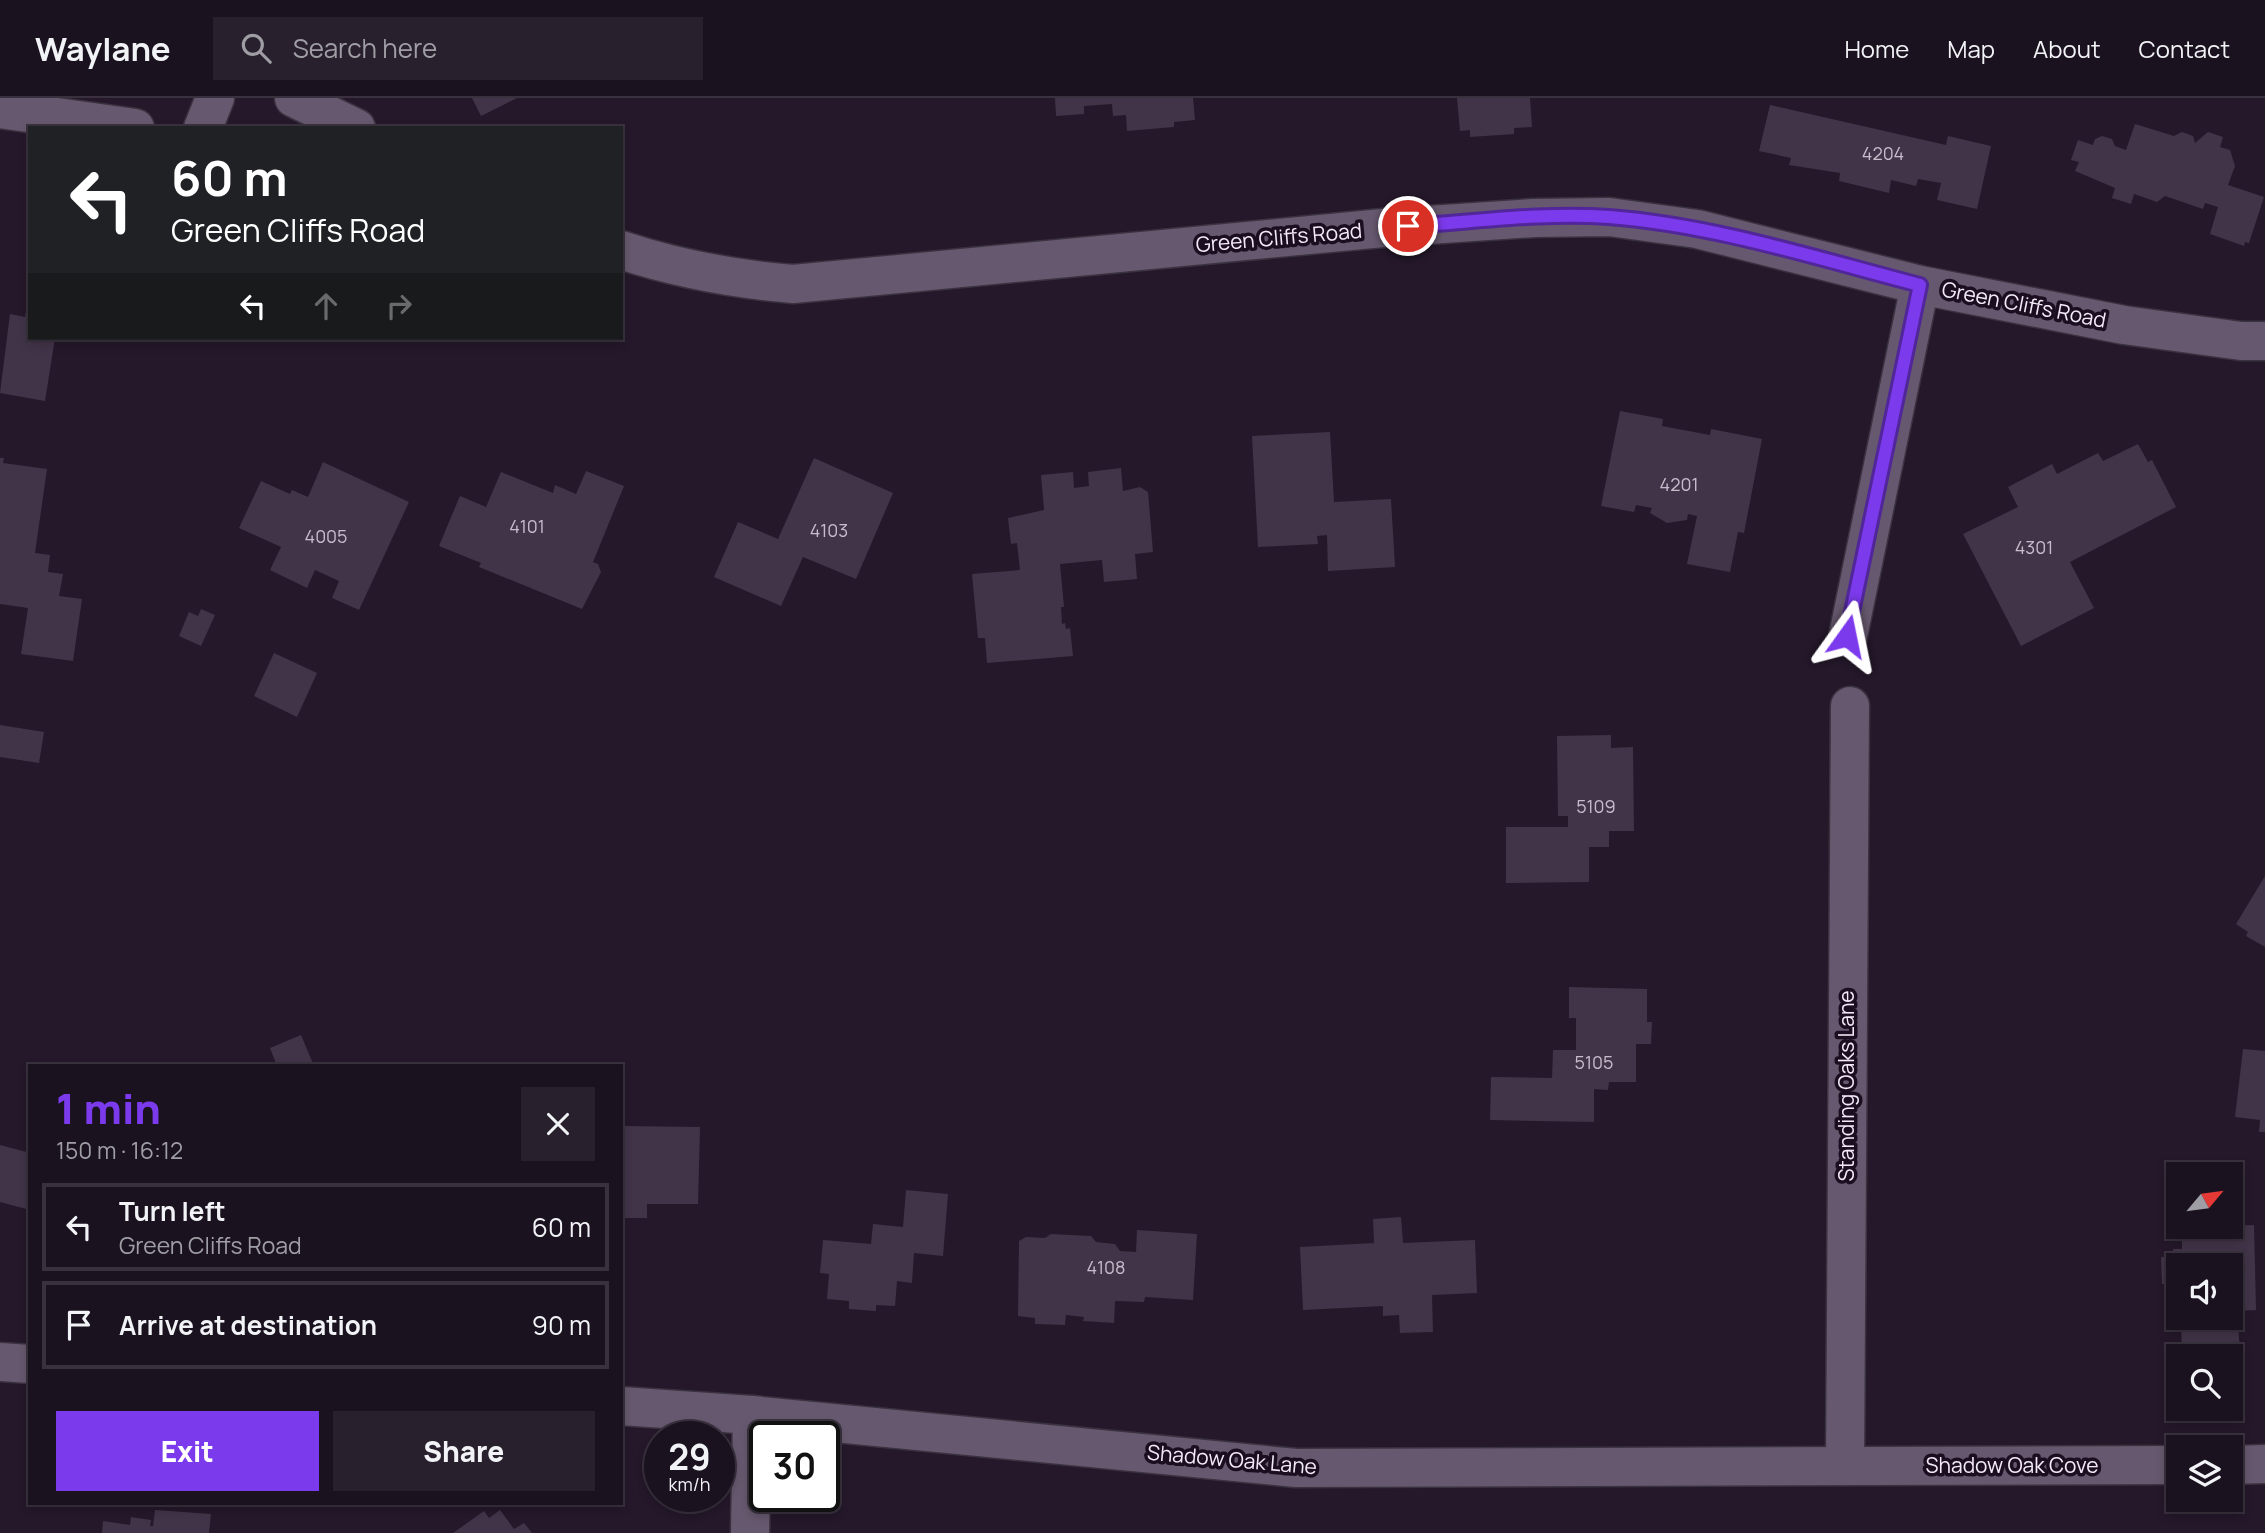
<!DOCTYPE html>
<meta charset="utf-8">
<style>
:root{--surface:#1b1220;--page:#28202d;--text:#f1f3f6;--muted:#a09ea5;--line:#39323e;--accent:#7c3aed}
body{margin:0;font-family:Manrope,sans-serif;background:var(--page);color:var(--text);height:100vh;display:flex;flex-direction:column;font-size:26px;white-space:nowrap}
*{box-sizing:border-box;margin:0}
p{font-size:23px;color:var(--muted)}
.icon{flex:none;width:38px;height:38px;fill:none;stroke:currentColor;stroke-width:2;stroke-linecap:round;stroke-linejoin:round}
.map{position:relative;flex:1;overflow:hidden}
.side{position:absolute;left:28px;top:966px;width:595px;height:441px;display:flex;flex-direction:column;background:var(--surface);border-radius:0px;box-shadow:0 4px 10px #0003,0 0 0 2px var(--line)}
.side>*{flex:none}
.banner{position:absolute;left:28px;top:28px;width:595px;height:214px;border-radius:0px;box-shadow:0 4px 10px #0003,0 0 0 2px var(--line);background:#202124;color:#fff;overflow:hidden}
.needle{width:46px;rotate:61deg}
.controls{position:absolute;left:2166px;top:1064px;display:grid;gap:14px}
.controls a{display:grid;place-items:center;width:77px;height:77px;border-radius:0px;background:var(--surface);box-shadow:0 4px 10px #0003,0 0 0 2px var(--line);font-size:35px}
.speed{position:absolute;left:644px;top:1323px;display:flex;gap:14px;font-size:35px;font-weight:700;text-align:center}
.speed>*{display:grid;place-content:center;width:91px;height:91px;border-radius:50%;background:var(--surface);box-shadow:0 4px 10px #0003,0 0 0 2px var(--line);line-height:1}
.speed small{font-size:18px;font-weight:400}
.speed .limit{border:4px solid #111;border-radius:10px;background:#fff;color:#111}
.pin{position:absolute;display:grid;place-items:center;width:60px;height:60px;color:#fff;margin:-30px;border:4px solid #fff;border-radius:50%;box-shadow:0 2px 7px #0007}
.me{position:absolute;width:77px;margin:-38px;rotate:12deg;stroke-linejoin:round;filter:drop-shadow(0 0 5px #0008)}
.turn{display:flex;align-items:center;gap:24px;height:147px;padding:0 28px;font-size:32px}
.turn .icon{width:91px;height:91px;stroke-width:2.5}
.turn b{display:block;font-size:49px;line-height:60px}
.lanes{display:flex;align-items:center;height:66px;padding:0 28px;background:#0003;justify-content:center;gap:35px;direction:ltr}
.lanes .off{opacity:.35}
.round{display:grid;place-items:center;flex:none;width:74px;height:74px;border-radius:0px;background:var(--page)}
.summary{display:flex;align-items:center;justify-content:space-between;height:119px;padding:0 28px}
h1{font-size:42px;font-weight:800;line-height:52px;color:var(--accent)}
.action{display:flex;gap:14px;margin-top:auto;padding:14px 28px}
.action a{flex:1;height:80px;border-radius:0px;background:var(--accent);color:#fff;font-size:28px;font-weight:800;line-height:80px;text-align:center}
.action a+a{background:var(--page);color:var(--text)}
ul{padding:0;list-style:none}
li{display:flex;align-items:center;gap:21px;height:88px;margin:0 14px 10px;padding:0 14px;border:4px solid var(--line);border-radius:0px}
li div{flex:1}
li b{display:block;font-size:26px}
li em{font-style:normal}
header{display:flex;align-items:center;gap:42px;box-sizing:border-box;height:98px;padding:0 35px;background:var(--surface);border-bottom:2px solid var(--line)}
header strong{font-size:33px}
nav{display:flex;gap:38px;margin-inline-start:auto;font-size:24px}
.search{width:490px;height:63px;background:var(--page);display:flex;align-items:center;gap:18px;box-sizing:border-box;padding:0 24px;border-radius:0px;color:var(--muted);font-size:26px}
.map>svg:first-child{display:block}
</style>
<header>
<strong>Waylane</strong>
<div class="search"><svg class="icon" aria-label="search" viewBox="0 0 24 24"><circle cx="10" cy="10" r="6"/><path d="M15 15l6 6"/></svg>Search here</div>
<nav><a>Home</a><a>Map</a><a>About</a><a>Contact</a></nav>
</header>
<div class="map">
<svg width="2265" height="1435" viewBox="0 0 2265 1435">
<rect width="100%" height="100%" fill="#24182a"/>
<!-- building -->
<g fill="#413448">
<polygon points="472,0 517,0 481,18"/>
<polygon points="1055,0 1193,0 1195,22 1174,24 1174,29 1127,33 1126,17 1113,18 1112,6 1084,8 1084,16 1056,18"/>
<polygon points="1457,0 1530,0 1532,29 1514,30 1514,36 1470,39 1470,32 1460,33"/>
<polygon points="1770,7 1946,47 1948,38 1991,48 1977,111 1937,102 1941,85 1918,81 1916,88 1891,82 1889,95 1839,83 1840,75 1789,67 1791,60 1759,53"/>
<polygon points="2135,26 2174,38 2182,34 2193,38 2195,45 2208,34 2223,39 2220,49 2230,52 2235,68 2228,87 2264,99 2249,145 2245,144 2244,148 2210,136 2218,109 2205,105 2203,111 2165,98 2157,104 2134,96 2131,106 2112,100 2115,90 2075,73 2079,64 2071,62 2078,42 2093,47 2095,41 2102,38 2112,41 2115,48 2126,52"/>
<polygon points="28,201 30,240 55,240 45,303 0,295 10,216 25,219"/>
<polygon points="1620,313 1663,321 1662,328 1710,337 1711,331 1762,341 1744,435 1738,434 1730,474 1687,466 1697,418 1688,416 1687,422 1667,425 1650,415 1652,410 1636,407 1634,414 1601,408"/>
<polygon points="1330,334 1334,404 1391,401 1395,469 1328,473 1327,437 1317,438 1318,446 1258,449 1252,338"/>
<polygon points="2138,346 2148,364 2152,362 2176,409 2070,464 2094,510 2021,548 1963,436 2018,409 2008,389 2052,366 2057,376 2098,355 2103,363"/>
<polygon points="0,360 4,360 3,365 47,371 35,455 50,457 48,474 63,476 59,498 82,501 73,563 21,556 28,510 0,506"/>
<polygon points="814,360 893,395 856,481 803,459 781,508 714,479 738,424 778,441"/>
<polygon points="323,364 409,404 359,512 332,500 339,483 315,472 307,490 270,472 281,449 239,430 261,383 290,396 292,392 308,399"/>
<polygon points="1121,370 1123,393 1140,389 1148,394 1153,454 1135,456 1137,481 1104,484 1102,462 1060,466 1064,509 1061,509 1062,526 1065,525 1066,531 1070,530 1073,558 987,565 985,540 978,540 972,476 1020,472 1017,445 1011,446 1008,420 1044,412 1041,377 1073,374 1074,390 1089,388 1088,374"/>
<polygon points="586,373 624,388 593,464 598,466 601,474 582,511 479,469 481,465 439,448 460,398 486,409 501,374 553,395 555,387 576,396"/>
<polygon points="201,511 215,517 201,548 179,538 189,514 198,518"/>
<polygon points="274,555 317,575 297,619 254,598"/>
<polygon points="0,627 44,634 39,665 0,659"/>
<polygon points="1611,637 1611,650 1633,649 1634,733 1609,733 1609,749 1589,749 1589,784 1506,785 1506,729 1568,729 1568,718 1558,718 1557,638"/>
<polygon points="2265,778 2265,849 2246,838 2248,834 2236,826"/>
<polygon points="1569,889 1647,891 1647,924 1652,924 1651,946 1636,946 1636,984 1609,984 1608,992 1594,991 1594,1024 1490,1022 1491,979 1552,980 1553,952 1576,952 1576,920 1569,920"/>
<polygon points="301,937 314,968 277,968 270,950"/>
<polygon points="2243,951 2265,953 2265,1034 2259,1034 2260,1022 2235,1019"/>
<polygon points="621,1028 700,1029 698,1106 647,1106 647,1120 621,1120"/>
<polygon points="0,1047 30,1055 30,1112 0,1104"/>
<polygon points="906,1092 948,1096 943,1158 914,1155 912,1185 897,1183 895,1208 876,1207 876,1213 849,1211 849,1203 827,1201 829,1176 820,1175 823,1142 871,1146 873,1126 903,1129"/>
<polygon points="1401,1119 1403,1145 1475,1142 1477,1195 1432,1197 1433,1234 1400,1235 1399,1217 1383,1218 1383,1208 1303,1212 1300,1149 1374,1145 1373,1121"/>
<polygon points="2254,1127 2256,1212 2237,1213 2241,1267 2231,1267 2231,1258 2182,1258 2181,1220 2231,1220 2231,1167 2179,1167 2179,1185 2162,1186 2161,1159 2173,1159 2173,1151 2182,1151 2182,1137 2188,1129"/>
<polygon points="1137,1132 1197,1136 1193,1202 1145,1199 1144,1204 1115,1203 1114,1225 1083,1223 1084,1219 1066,1217 1065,1227 1035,1226 1035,1220 1018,1218 1019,1143 1026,1139 1045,1140 1051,1136 1091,1138 1096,1144 1115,1146 1120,1153 1136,1154"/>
<polygon points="155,1412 211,1416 209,1435 102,1435 103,1423 130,1427 131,1419 151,1422 150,1428 153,1428"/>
<polygon points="500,1412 514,1431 524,1425 532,1435 453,1435 484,1413 489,1420"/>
</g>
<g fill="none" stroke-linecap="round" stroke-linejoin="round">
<!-- street casing -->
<g stroke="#3b3240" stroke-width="41">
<g id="street">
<polyline points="294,0 356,30"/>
<polyline points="0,11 135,30"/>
<polyline points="203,30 215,0"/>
<path d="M621,152C678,171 734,181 793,186L1383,130L1534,120L1609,119L1697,131L1920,187L2124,227L2241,243H2265"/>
<polyline points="1848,538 1920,187"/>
<polyline points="0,1264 30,1266"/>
<polyline points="621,1308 752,1317 1296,1370 2179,1367"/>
<polyline points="2231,1367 2265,1366"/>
<polyline points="1845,1368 1850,608"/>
<polyline points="750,1435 752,1317"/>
</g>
</g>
<!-- street -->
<use href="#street" stroke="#66586e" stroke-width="38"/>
</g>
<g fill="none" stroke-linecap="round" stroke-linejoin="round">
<!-- route casing -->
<g stroke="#51269a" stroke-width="18">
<path id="route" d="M1408,128C1474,124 1543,114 1609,119C1714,127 1819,161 1920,187L1847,538"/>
</g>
<!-- route -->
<use href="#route" stroke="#7c3aed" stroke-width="12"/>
</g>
<g text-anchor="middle" stroke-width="7" stroke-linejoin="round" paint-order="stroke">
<!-- number labels -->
<g font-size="18" fill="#c6bccb">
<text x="1883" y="62">4204</text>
<text x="1679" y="393">4201</text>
<text x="527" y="435">4101</text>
<text x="829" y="439">4103</text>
<text x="326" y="445">4005</text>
<text x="2034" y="456">4301</text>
<text x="1596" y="715">5109</text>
<text x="1594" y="971">5105</text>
<text x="1106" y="1176">4108</text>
</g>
<!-- street labels -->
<g font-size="21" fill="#f2eaf7" stroke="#1a0e20">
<text transform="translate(1279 140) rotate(-5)" y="7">Green Cliffs Road</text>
<text transform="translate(2024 207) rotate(11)" y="7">Green Cliffs Road</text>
<text transform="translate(1847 988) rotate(-90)" y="7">Standing Oaks Lane</text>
<text transform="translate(1232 1362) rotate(5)" y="7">Shadow Oak Lane</text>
<text x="2012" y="1375">Shadow Oak Cove</text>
</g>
</g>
</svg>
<div class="controls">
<a><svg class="needle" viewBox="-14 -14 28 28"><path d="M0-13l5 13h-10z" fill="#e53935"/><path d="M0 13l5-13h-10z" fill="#a09ea5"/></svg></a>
<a><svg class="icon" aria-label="sound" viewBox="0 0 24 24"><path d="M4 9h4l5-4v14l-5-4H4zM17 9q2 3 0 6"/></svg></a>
<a><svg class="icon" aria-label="search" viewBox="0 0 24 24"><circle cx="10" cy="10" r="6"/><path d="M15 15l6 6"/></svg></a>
<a><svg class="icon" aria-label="layers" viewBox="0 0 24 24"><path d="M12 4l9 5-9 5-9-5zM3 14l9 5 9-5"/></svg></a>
</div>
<div class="speed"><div>29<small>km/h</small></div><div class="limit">30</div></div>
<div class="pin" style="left:1408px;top:128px;background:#d93025"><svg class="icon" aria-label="arrive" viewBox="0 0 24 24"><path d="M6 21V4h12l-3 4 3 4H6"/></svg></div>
<svg class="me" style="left:1847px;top:538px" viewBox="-20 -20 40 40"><path d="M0-17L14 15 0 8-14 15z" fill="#7c3aed" stroke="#fff" stroke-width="4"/></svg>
<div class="banner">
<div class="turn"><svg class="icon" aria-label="left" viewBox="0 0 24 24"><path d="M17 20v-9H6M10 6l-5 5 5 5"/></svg><div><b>60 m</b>Green Cliffs Road</div></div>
<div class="lanes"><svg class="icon" aria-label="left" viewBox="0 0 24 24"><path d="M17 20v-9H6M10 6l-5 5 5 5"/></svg><svg class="icon off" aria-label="ahead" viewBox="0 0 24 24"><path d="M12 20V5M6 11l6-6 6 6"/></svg><svg class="icon off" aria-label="right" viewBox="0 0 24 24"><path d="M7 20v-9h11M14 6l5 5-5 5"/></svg></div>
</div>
<section class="side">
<div class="summary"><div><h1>1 min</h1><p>150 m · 16:12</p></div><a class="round"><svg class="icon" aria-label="close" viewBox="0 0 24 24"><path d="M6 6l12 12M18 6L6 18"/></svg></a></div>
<ul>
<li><svg class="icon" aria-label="left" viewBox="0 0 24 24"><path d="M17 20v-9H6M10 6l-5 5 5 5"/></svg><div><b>Turn left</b><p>Green Cliffs Road</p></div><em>60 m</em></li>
<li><svg class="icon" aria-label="arrive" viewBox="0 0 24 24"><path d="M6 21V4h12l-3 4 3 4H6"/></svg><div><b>Arrive at destination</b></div><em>90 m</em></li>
</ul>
<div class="action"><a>Exit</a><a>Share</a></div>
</section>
</div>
